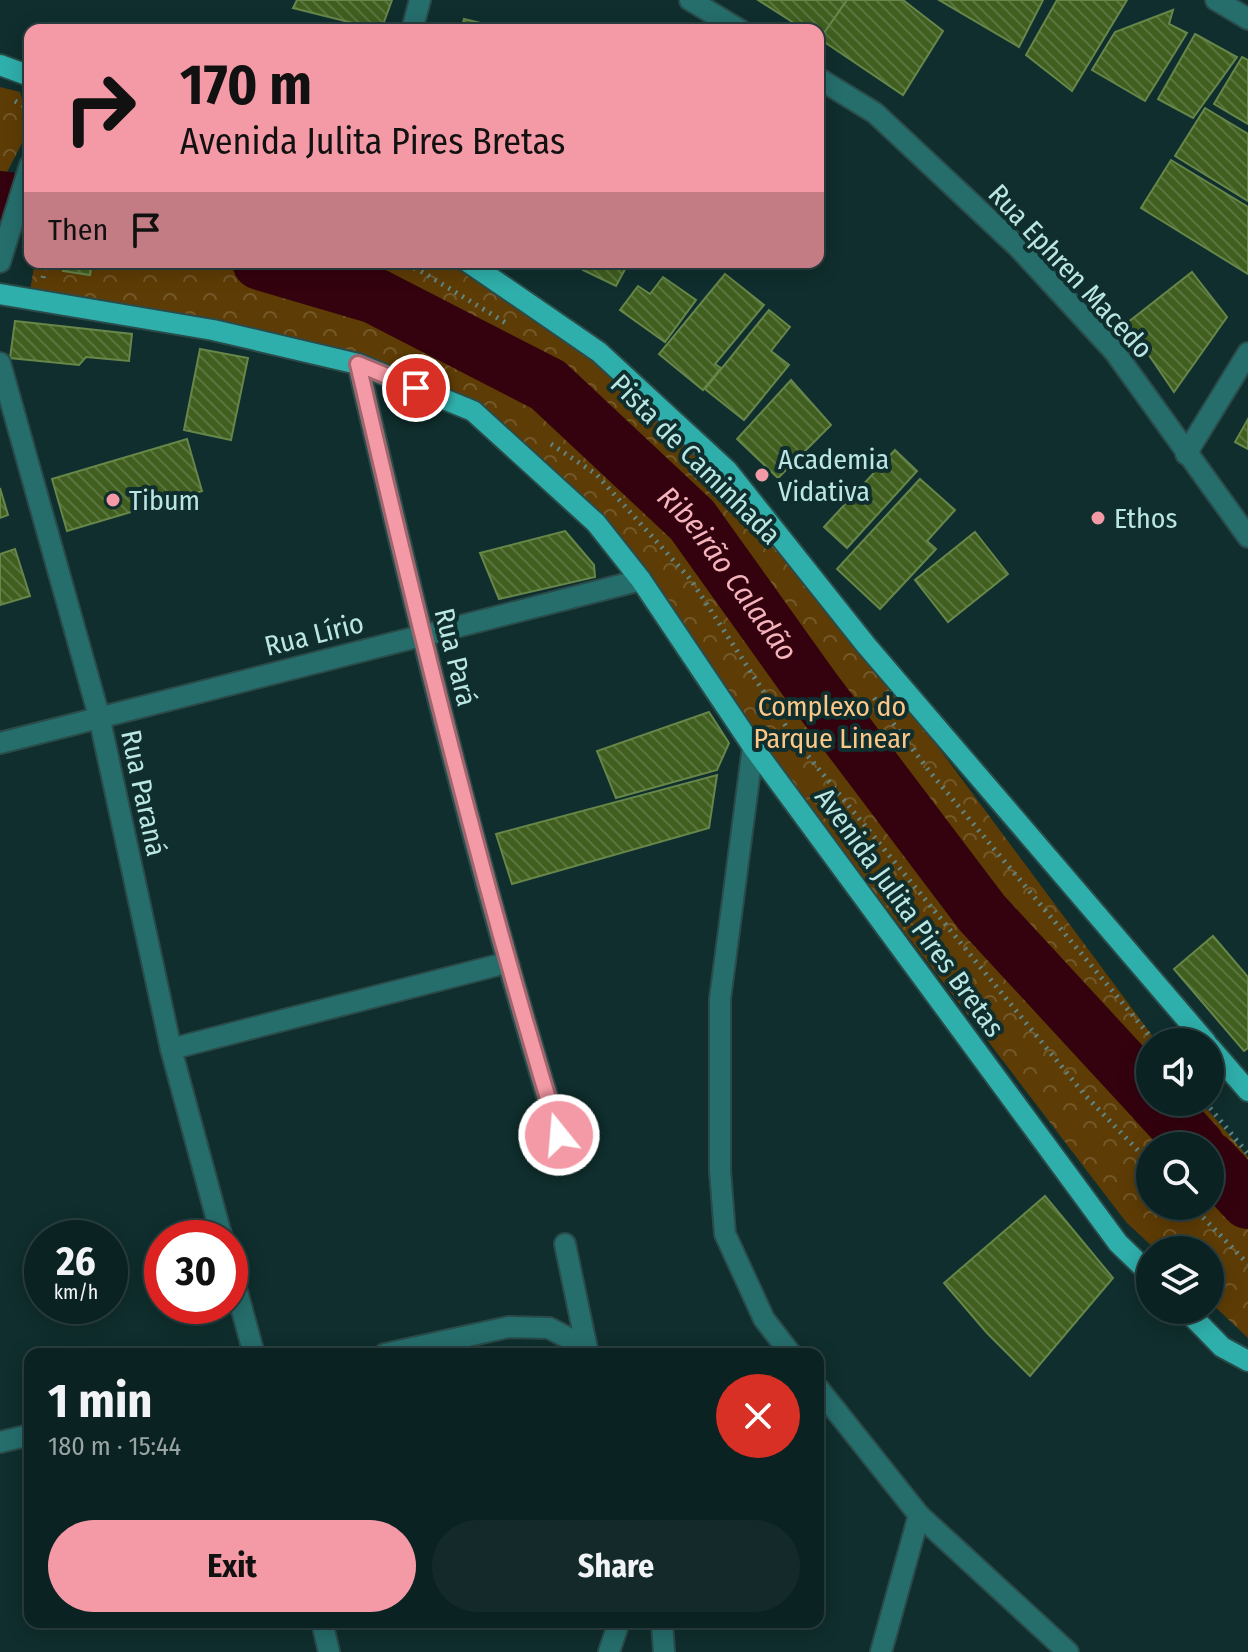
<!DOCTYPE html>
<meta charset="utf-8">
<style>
:root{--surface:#0b2222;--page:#142a2a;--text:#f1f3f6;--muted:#9aa4a5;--line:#2b3f40;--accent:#f49aa6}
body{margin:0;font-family:"Fira Sans Condensed",sans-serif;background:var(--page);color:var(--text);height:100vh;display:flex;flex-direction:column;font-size:30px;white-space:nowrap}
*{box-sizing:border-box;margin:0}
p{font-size:26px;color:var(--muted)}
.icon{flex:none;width:44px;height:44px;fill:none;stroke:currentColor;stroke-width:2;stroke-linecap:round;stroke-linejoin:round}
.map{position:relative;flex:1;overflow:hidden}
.panel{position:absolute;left:24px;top:1348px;width:800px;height:280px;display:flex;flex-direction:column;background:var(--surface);border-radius:16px;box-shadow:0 4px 20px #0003,0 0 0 2px var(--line)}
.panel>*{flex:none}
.hud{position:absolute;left:24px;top:24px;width:800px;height:244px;border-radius:16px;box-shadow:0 4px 20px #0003,0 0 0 2px var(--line);background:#f49aa6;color:#111;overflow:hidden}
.buttons{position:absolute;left:1136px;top:1028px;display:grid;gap:16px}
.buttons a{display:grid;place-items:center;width:88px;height:88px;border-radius:50%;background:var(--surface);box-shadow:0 4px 20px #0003,0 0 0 2px var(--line);font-size:40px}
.speed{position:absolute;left:24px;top:1220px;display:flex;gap:16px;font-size:40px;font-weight:700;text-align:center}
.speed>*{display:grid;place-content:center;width:104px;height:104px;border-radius:50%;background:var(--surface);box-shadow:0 4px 20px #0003,0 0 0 2px var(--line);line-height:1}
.speed small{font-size:20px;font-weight:400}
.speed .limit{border:12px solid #d22;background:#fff;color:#111}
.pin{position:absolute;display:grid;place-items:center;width:68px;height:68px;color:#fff;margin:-34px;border:4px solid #fff;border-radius:50%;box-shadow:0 2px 8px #0007}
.me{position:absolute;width:88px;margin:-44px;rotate:343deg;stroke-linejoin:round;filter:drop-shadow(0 0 6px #0008)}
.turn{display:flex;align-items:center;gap:28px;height:168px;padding:0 24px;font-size:36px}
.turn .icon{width:104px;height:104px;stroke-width:2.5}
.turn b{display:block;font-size:56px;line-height:68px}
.then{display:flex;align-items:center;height:76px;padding:0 24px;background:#0003;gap:16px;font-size:30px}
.round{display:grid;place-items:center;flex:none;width:84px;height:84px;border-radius:42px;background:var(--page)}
.headline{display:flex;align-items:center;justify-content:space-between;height:136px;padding:0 24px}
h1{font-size:48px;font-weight:700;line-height:60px}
.primary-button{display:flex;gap:16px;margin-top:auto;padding:16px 24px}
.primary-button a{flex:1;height:92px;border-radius:48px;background:var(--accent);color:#111;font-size:32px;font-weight:700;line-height:92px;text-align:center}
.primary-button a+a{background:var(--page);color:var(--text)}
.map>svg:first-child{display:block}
</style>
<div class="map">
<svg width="1248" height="1652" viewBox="0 0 1248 1652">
<defs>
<pattern id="park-crowns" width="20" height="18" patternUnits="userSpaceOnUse" patternTransform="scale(2)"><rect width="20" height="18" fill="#5e3c05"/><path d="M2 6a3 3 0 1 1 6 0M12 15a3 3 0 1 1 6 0" fill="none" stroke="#735829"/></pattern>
<pattern id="building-back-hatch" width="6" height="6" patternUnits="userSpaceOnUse" patternTransform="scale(2)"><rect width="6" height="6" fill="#405f1f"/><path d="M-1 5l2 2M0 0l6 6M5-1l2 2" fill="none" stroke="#5a763f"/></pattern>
</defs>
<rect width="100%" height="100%" fill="#0f2e2d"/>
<!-- park -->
<g fill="url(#park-crowns)" fill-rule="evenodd">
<polygon points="0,87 20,92 30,128 5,176 0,176"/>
<path d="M35,262H460L597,353L722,472L863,646L1157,1042H1150V1102H1201L1248,1157V1338L1210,1302V1250H1156L1126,1222L771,757L662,593L473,406L357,358L30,290ZM1150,1146H1210V1206H1150Z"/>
</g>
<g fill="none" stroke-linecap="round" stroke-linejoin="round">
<!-- river -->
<g stroke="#34020f" stroke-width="56">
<polyline points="0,199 30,203"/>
<path id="s1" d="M260,262L375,296L548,385L692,520L815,692L982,913L1150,1095"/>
<polyline points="1156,1102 1197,1146"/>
<polyline points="1210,1160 1248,1201"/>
</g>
</g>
<!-- building -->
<g fill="url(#building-back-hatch)" stroke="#66864a" stroke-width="2">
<polygon points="297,0 392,0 381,30 293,8"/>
<polygon points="758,0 847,0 820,39 818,30 805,30"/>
<polygon points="847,0 903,0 943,31 903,95 820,39"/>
<polygon points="939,0 1043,0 1019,47"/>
<polygon points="1057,0 1127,0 1072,91 1026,55"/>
<polygon points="1173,10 1169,24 1187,33 1145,101 1092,70 1115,32"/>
<polygon points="464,19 510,30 461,30"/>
<polygon points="1195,34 1237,57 1193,118 1158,99"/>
<polygon points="1242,57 1248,60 1248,124 1214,104"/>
<polygon points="1205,108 1248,134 1248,201 1175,156"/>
<polygon points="1171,160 1248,207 1248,274 1141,208"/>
<polygon points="65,262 92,262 90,275 63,271"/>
<polygon points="587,262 629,262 616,286 583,270"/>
<polygon points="1192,272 1227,317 1174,392 1127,323"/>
<polygon points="725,274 764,305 715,364 721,368 703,390 659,354"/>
<polygon points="663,277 696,300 665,342 620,310 638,286 650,294"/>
<polygon points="769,310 790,327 771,351 789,365 744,420 705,389"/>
<polygon points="15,321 132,334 129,361 86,357 79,365 10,358"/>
<polygon points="200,349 248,358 231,440 184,430"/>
<polygon points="791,380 831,425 778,478 737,439"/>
<polygon points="1248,419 1248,449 1235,442"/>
<polygon points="187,439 202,491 67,531 52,479"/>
<polygon points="895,450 917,471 847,548 824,527"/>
<polygon points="920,479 955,510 927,541 936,549 880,609 837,569"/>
<polygon points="0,488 8,515 0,518"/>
<polygon points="565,531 594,565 595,577 499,599 480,553"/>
<polygon points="975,532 1008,574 948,622 915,580"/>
<polygon points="15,549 30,596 0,605 0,554"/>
<polygon points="709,712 729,743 717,770 616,798 597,751"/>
<polygon points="717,775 709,828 512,884 496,834"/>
<polygon points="1213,936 1248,977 1248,1048 1244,1051 1174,969"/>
<polygon points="1045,1196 1113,1278 1030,1376 987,1333 944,1283"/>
</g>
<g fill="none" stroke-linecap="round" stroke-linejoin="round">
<!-- minor casing -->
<g stroke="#2a4b4a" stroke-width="24">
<g id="minor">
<polyline points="690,0 740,30"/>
<polyline points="1216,0 1248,19"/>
<polyline points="412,30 420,0"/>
<polyline points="818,78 875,113 1019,248 1114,351 1248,537"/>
<polyline points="0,262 30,165"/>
<polyline points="0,363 99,716 171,1049 222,1238"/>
<path d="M358,364C418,623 480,880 559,1135"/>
<polyline points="1186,454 1248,353"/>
<polyline points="0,743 641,580"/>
<polyline points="753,747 720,999 720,1171 725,1234 764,1319 791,1354"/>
<polyline points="171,1049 506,963"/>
<polyline points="565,1244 588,1354"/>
<polyline points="230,1266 254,1354"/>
<polyline points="385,1354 509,1327 549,1328 584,1346"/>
<polyline points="818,1388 919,1515 1068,1652"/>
<polyline points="0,1442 30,1435"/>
<polyline points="322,1622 329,1652"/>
<polyline points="662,1622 664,1652"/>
<polyline points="609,1652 619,1622"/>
<polyline points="881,1652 919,1515"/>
</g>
</g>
<!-- primary casing -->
<g stroke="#2a4b4a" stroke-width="24">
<g id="primary">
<polyline points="0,65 30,76"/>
<polyline points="468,262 599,352 727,470 866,645 1206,1042"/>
<polyline points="0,294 213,330 358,364 473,411 596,523 641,580 753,747 1118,1243 1150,1274"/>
<polyline points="1210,1047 1248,1091"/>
<polyline points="1186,1310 1222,1347 1248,1361"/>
</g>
</g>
<!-- path -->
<g stroke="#608684" stroke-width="5" stroke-dasharray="2 6" stroke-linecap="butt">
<polyline points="15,101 30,109"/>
<polyline points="399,262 419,270 506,323"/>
<polyline points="43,278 46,262"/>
<polyline points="551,444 596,474 691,580 795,740 1084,1094 1150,1163"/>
<polyline points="874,698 930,772 1155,1042"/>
<polyline points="1205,1102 1248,1154"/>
<polyline points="1192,1206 1248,1264"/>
</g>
<!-- minor -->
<use href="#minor" stroke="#256e6c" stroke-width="20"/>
<!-- primary -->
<use href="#primary" stroke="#2fafab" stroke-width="20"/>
</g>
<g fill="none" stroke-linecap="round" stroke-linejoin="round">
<!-- route casing -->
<g stroke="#9f646c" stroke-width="20">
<path id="route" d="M416,388L358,364C418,623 481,880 559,1135"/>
</g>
<!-- route -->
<use href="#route" stroke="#f49aa6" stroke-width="14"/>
</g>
<!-- markers -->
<g fill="#f49aa6" stroke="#0f2e2d" stroke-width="3">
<circle cx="762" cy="475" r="8"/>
<circle cx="113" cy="500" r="8"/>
<circle cx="1098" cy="518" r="8"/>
</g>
<g text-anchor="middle" stroke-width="8" stroke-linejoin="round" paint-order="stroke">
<!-- street labels -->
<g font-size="28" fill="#bae6e3" stroke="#0f2e2d">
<text transform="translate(1071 271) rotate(47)" y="10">Rua Ephren Macedo</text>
<text transform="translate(696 459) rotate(45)" y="10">Pista de Caminhada</text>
<text transform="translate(314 634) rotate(-14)" y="10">Rua Lírio</text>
<text transform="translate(456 657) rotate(76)" y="10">Rua Pará</text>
<text transform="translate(144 793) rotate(78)" y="10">Rua Paraná</text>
<text transform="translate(910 912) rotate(54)" y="10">Avenida Julita Pires Bretas</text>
</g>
<!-- poi labels -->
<g font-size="28" fill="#bae6e3" stroke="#0f2e2d" text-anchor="start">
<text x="778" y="469">Academia<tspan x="778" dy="32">Vidativa</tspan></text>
<text x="129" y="510">Tibum</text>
<text x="1114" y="528">Ethos</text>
</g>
<!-- park labels -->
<g font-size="28" fill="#fdc887" stroke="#0f2e2d">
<text x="832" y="716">Complexo do<tspan x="832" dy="32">Parque Linear</tspan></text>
</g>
<!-- water labels -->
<g font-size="30" font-style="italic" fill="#f5b3bb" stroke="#0f2e2d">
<text dy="10" stroke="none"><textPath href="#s1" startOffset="576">Ribeirão Caladão</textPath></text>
</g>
</g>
</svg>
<div class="buttons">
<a><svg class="icon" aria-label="sound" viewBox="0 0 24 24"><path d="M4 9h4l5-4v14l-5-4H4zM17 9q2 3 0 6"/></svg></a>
<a><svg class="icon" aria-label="search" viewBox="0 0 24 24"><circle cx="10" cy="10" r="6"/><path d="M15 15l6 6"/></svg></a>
<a><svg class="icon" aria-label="layers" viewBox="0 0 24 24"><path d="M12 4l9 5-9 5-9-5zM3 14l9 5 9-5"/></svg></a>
</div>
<div class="speed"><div>26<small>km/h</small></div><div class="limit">30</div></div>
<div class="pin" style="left:416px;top:388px;background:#d93025"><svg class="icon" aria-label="arrive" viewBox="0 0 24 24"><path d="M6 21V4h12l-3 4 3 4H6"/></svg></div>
<svg class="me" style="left:559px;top:1135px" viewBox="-20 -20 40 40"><circle r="17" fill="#f49aa6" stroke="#fff" stroke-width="3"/><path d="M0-11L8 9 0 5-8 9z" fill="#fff"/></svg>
<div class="hud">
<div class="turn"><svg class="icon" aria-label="right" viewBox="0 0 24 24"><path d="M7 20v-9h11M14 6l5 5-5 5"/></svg><div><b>170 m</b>Avenida Julita Pires Bretas</div></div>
<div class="then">Then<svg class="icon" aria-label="arrive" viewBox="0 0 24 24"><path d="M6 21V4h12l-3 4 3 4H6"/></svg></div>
</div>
<section class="panel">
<div class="headline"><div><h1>1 min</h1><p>180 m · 15:44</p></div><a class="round" style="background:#d93025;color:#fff"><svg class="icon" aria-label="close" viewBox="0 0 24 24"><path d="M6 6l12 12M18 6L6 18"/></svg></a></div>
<div class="primary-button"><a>Exit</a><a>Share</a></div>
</section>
</div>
